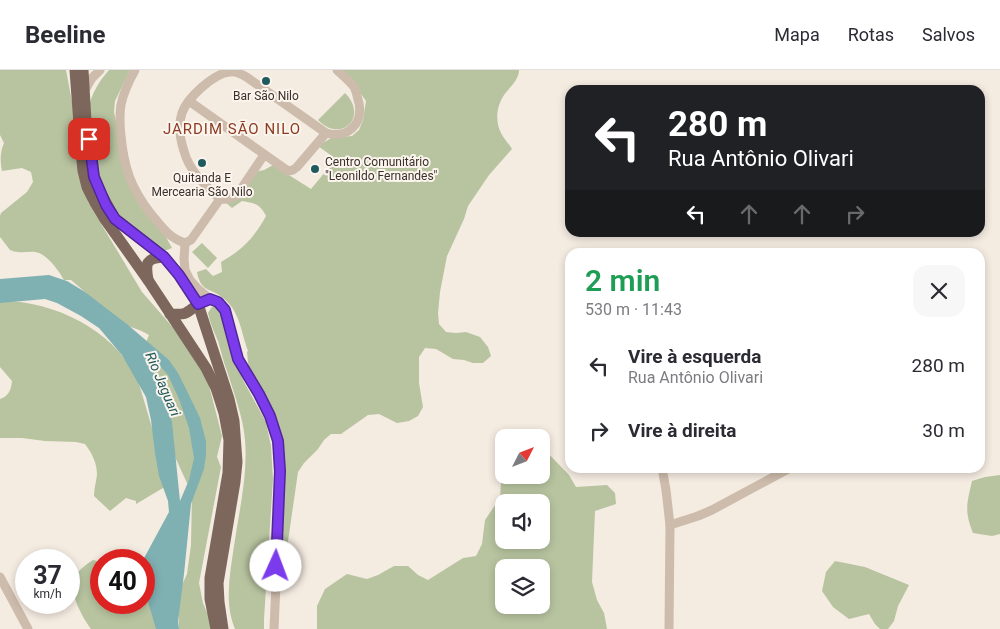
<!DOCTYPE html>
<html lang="pt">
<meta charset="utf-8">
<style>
:root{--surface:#fff;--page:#f7f7f7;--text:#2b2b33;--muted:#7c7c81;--line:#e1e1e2}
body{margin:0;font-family:Roboto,sans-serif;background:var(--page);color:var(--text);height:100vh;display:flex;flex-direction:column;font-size:19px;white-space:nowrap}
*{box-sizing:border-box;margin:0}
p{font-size:16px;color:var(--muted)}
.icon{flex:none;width:28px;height:28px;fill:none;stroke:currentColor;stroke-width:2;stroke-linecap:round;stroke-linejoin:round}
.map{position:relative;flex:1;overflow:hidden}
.details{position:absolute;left:565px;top:178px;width:420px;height:225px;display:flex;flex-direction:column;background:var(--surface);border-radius:15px;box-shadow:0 2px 8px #0003}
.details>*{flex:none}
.top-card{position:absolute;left:565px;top:15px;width:420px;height:152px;border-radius:15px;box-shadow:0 2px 8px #0003;background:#202124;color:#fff;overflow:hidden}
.needle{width:32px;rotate:48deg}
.buttons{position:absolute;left:495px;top:359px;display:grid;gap:10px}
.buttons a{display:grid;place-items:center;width:55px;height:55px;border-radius:10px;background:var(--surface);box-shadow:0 2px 8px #0003;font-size:25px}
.speed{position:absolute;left:15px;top:479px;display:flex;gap:10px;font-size:25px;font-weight:700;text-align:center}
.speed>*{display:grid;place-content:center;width:65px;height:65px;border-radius:50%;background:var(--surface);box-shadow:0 2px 8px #0003;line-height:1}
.speed small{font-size:12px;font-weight:400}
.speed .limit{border:8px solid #d22;background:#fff;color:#111}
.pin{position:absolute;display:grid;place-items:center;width:42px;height:42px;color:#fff;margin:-21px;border-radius:10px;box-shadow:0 2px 8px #0006}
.me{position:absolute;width:55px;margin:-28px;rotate:2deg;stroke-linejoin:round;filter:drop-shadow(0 0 4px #0008)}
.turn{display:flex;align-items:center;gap:18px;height:105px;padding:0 20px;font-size:22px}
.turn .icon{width:65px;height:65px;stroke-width:2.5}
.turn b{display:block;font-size:35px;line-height:42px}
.lanes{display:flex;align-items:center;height:48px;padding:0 20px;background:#0003;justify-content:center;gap:25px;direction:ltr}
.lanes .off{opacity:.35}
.round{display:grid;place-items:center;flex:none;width:52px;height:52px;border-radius:15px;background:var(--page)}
.summary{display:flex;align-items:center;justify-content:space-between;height:85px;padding:0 20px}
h1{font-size:30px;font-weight:600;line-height:38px;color:#1e9e55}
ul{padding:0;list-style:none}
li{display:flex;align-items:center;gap:15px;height:65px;padding:0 20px}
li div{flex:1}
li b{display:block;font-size:19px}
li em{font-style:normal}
header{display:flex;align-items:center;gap:30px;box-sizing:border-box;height:70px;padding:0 25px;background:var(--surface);border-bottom:1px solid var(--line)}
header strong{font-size:24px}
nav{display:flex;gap:28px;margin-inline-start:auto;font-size:18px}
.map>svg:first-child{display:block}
</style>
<header>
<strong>Beeline</strong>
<nav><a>Mapa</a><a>Rotas</a><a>Salvos</a></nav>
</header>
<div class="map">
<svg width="1000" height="559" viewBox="0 0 1000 559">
<rect width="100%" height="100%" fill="#f4ebe1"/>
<!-- green -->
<g fill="#b8c4a0" fill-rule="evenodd">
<path d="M0,0H66L83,90L88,132L142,222L203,292L222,366L217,387L221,397L199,513L203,533L214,559H179L178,538L182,515L187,504L191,475L192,424L170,376L162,314L150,295L145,275L149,265C140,259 130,258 121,252C103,239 88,224 71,210H64C59,201 49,187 39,183C32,180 25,183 18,182C15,182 13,181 10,180L0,167V146L1,143L27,122L33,112L31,102L22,98L2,101C0,91 0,82 4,73L0,65Z"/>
<path d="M109,0H130L115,31L114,42L125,94L154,152L166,167L172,178L162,182L115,146L96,106L89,36C92,23 100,10 109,0Z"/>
<path d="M340,0H519C519,8 513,14 508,20C497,32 494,49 501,63C504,69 509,74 512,79L489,105L468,136L464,149L447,186L440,222L438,243L439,254L446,262L456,263L466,262L480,267L488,277L491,286L483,293H473L464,290L453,289L436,279L425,278L419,287V313L423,337L418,346L409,351L397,353L379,344L368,345L341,364H331L324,370L318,379L304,393L298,402L287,478V498L277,497V415L274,404L273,362L249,302L247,282L248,281C241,262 240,241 223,228C210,217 201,223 197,202L206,199L213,206L222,202L221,192C242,180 254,168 266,146C260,134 255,133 242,131L232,138L224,131L255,102L264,100L273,95L311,119L336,89L318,76L331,68L352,66L359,60L363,50L366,31L359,21Z"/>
<path d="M345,23C369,47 341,74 318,50Z"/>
<polygon points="202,173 217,188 208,198 192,182"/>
<path d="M0,231C52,230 112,259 137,307L168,412V417L163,418L136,434V431L126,428L110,441L94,426C94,419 96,412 97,405C97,393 92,383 85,374L76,372L45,371L22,368H0V329C9,326 11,320 12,311L0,297Z"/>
<path d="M215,235L221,236L234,287L244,312L266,352L271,376L273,409L264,549V559H235C224,533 230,504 234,476C239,441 248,406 245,370C243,346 234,324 227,301C223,291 221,281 218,271C214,262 210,253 208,243L211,238Z"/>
<path d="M541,376L569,405L576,417L607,415L615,423L616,434L595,441L592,512L597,530L604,543L607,559H317V536L325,519L347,504L367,509L378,505L394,496H408L418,505L428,510L463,488L476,486L482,474L485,450L500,428L502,395L504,393V405H541ZM504,432H541V470H504ZM504,498H541V535H504Z"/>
<path d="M1000,405V464L992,466L973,463C964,441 967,433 972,411L985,407Z"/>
<path d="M93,490L101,492V532H144V508L159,559H91C83,548 69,524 74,510C77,501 85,495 93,490Z"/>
<polygon points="835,491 865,497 909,515 898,536 894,551 888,559 880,559 875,554 869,544 849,549 833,537 822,521 826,502"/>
</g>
<!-- water -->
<path fill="#7fb0b2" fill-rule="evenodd" d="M49,205L67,211L85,222L128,255L169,290L178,303L185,317L200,348L206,371V385L204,399L191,434L184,504L178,551L179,559H156L144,518L143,490L169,442L168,431L159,406L155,383L151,350L146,327L122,285L99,258L81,246L57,233L45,229L0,233V209ZM149,284L168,305L179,329L189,358L194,388L189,410L180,431L172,352L164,324L150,293Z"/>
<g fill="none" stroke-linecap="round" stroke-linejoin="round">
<!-- minor -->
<g stroke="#cdbbac" stroke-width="9">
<path d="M135,0C129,11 123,23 121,35C119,45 120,56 121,66C124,98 131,118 151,144C162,157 168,167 185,173"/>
<polyline points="85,20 92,8 100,0"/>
<polyline points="189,31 288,101 293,100 297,97 326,63"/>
<path d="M220,129C206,116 189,101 184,81C180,69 178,55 182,43C187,28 214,3 230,2C237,1 243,5 248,8L326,63C347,69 363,55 359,33C357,27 357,22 354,17C350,11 342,5 337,0"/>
<path d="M220,129C227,130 231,129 237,125L264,85"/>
<polyline points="185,173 184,189 185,200 190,210 198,219 210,229 217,232 225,240 238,289 259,324 270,346 277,371 281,401 274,559"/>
<polyline points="185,173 191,170 220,129"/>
<polyline points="662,398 666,420 670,455 669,559"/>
<polyline points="670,455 698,446 712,440 790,398"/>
<polyline points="0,507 28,559"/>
</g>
<!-- major -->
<g stroke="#7d675c" stroke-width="11">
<polyline points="75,0 81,81 83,101 87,117 95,133 104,148 148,210 206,298 216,318 224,343 229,370 228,403 210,508 210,529 216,559"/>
<polyline points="83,0 86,51 94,107 98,118 115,149 164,187 179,205 198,234 229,329 234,351 237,392 235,412 218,513 219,532 223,559"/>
<path d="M148,210C145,193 146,188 164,187"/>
<path d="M170,244C186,245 186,244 198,234"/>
</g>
</g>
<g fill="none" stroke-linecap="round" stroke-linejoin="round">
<!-- route casing -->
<g stroke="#51269a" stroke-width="12">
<polyline id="route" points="89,69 94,107 106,135 115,149 164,187 179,205 198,234 210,229 218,232 225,240 238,289 259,324 270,346 278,371 280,401 276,496"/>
</g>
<!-- route -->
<use href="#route" stroke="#7c3aed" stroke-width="9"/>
</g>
<!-- markers -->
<g fill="#1f5a5e" stroke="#fbf5ee" stroke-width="2">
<circle cx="266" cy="11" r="5"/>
<circle cx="202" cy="93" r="5"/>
<circle cx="315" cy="99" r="5"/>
</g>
<g text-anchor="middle" stroke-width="4" stroke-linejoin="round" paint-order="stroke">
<!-- poi labels -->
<g font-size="12" fill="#3b302b" stroke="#fbf5ee">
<text x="266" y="30">Bar São Nilo</text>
<text x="325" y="96" text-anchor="start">Centro Comunitário<tspan x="325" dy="14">"Leonildo Fernandes"</tspan></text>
<text x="202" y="112">Quitanda E<tspan x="202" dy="14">Mercearia São Nilo</tspan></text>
</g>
<!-- water labels -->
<g font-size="14" font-style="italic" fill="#1f5a5e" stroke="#fbf5ee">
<text transform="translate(163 314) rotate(67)" y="5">Rio Jaguari</text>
</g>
<!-- quarter labels -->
<g font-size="15" letter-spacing="1" fill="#8c3b22" stroke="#fbf5ee">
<text x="232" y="64">JARDIM SÃO NILO</text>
</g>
</g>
</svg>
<div class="buttons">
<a><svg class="needle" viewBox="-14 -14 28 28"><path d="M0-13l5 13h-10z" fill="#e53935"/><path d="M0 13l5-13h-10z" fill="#7c7c81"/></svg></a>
<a><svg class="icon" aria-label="sound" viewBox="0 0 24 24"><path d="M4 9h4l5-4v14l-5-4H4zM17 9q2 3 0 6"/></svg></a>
<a><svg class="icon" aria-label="layers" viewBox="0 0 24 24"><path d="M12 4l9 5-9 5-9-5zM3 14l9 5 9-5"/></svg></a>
</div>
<div class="speed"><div>37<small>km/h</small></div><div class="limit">40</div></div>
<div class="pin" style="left:89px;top:69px;background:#d93025"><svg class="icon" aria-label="arrive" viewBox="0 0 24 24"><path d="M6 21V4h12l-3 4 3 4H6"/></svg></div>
<svg class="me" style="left:276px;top:496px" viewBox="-20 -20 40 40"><circle r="19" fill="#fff"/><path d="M0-13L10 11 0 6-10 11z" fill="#7c3aed"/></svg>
<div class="top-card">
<div class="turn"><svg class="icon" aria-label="left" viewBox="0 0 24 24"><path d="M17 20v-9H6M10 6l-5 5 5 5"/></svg><div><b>280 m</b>Rua Antônio Olivari</div></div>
<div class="lanes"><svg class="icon" aria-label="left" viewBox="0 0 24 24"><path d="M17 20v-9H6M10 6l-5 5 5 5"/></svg><svg class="icon off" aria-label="ahead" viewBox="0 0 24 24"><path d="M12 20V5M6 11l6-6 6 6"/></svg><svg class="icon off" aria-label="ahead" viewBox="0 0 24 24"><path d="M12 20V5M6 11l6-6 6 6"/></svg><svg class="icon off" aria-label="right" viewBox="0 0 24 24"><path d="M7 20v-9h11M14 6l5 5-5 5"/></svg></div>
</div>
<section class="details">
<div class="summary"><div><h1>2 min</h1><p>530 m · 11:43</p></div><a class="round"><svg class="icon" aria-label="close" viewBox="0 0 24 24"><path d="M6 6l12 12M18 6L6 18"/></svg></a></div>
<ul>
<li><svg class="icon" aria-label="left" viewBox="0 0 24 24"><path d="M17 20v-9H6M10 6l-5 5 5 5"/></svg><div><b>Vire à esquerda</b><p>Rua Antônio Olivari</p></div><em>280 m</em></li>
<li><svg class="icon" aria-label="right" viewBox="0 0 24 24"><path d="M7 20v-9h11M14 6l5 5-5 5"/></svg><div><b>Vire à direita</b></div><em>30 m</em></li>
</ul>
</section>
</div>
